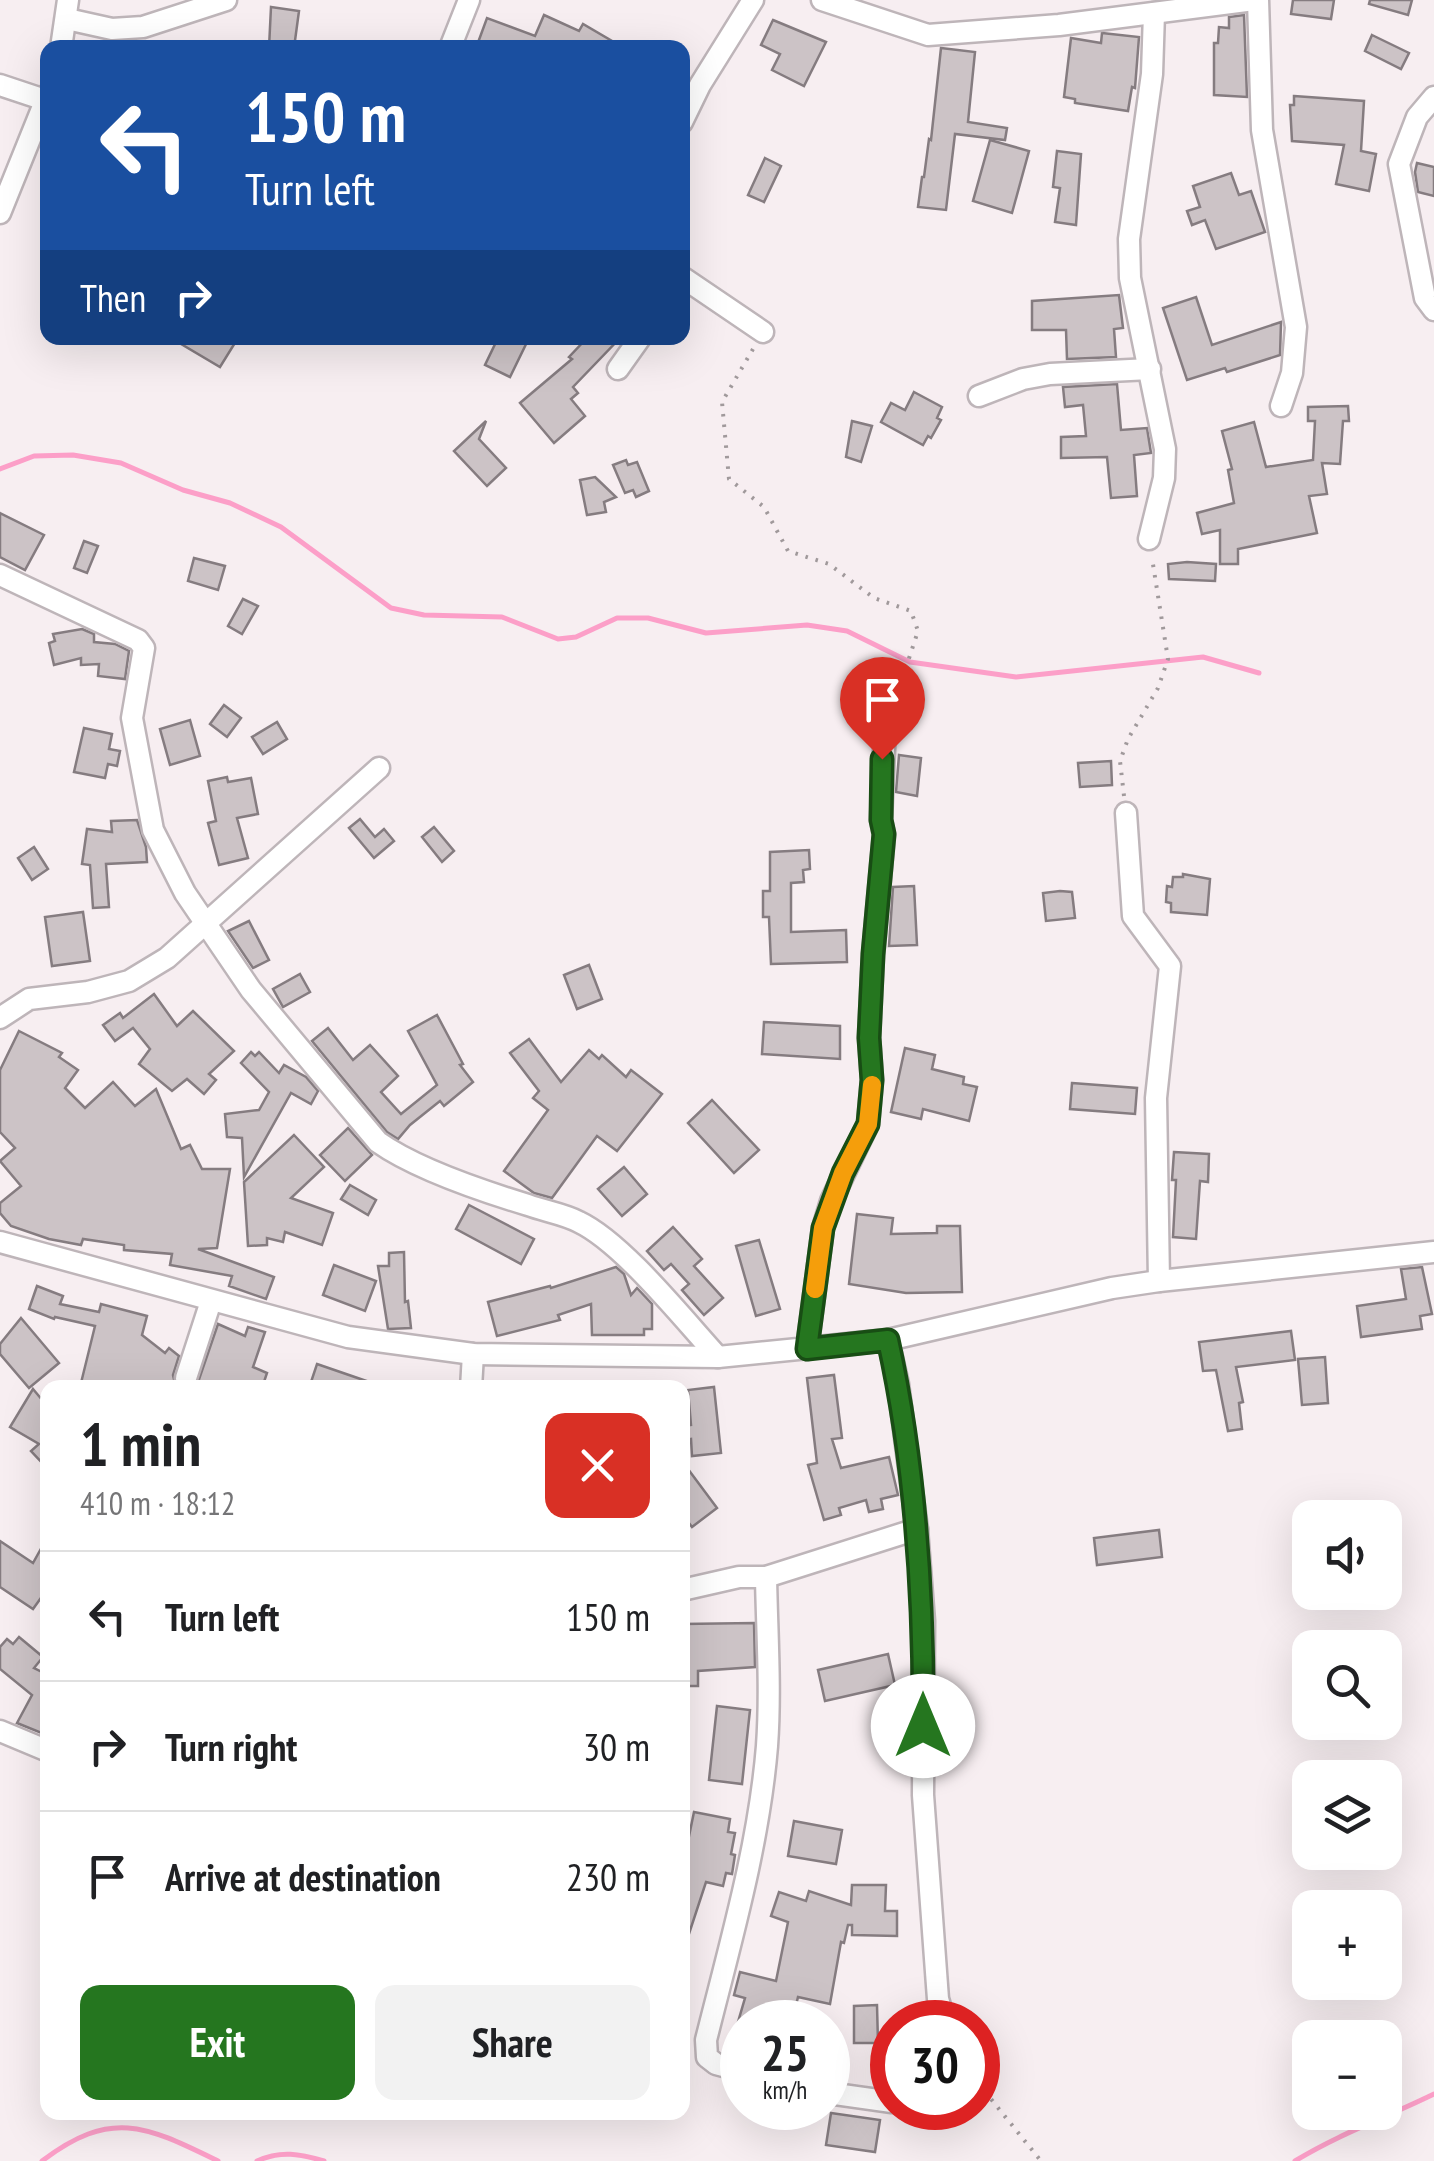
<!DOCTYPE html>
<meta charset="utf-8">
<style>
:root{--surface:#fff;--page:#f2f2f2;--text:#202124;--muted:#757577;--line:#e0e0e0;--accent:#25761f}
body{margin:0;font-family:"PT Sans Narrow",sans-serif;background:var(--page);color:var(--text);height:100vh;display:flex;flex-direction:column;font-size:38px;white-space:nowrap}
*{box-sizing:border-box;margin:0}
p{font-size:32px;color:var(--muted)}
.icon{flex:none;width:55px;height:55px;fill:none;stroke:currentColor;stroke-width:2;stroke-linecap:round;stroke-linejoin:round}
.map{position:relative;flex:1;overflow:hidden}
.panel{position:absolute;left:40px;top:1380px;width:650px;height:740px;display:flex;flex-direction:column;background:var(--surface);border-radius:20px;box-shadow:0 10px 40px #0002}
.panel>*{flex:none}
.hud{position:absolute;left:40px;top:40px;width:650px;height:305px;border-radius:20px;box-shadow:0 10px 40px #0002;background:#1a4fa0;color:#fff;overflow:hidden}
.buttons{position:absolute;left:1292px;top:1500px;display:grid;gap:20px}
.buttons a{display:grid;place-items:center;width:110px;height:110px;border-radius:20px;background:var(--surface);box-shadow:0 10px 40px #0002;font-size:50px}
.speed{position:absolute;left:720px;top:2000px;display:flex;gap:20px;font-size:50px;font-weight:700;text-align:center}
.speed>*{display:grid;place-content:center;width:130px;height:130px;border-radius:50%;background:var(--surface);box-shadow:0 10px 40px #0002;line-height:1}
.speed small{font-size:25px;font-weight:400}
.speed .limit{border:15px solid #d22;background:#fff;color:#111}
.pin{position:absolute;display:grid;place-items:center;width:85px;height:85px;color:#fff;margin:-102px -42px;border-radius:50% 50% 50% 0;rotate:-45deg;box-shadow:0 0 10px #0007}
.pin .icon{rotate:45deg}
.me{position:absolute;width:110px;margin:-55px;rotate:0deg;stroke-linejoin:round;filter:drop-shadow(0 0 8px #0008)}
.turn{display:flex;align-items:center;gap:35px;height:210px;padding:0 40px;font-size:45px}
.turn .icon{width:130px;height:130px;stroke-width:2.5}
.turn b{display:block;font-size:70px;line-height:85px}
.then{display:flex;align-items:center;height:95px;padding:0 40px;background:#0003;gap:20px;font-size:38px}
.round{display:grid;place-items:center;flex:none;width:105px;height:105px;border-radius:20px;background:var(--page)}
.overview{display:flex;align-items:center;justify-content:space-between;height:170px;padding:0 40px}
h1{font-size:60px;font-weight:700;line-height:75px}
.primary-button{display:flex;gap:20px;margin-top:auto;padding:20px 40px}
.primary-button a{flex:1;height:115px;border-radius:20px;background:var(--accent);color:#fff;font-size:40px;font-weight:700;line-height:115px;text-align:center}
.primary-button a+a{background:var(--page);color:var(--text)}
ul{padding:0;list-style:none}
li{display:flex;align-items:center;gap:30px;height:130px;padding:0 40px;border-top:2px solid var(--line)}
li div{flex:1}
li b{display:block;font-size:38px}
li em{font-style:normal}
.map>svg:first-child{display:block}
</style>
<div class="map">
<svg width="1434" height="2161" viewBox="0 0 1434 2161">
<rect width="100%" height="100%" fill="#f7eef1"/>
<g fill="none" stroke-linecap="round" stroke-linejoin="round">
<!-- stream -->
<g stroke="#fc9fc8" stroke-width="5">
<polyline points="0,469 34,456 73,455 121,463 183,490 230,503 281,527 391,608 424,615 502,617 558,639 576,637 617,618 648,618 706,633 807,625 847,631 910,662 1016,677 1203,657 1259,673"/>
<path d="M42,2161C112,2108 146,2126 218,2161"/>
<path d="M257,2161C281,2150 300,2154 324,2161"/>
<path d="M1295,2161C1339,2134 1387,2117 1434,2094"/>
</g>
</g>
<!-- building -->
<g fill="#ccc3c6" stroke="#857c80" stroke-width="2.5">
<polygon points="1293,0 1334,0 1331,19 1291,14"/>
<polygon points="1370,0 1412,0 1408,15 1369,4"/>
<polygon points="271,7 299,11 294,48 269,48"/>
<polygon points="544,15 579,31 583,24 624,48 476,48 487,18 535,36"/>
<polygon points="1244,15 1247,97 1214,95 1214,43 1218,43 1219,27 1229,28 1229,17"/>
<polygon points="773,20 826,42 804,86 772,70 780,54 761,45"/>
<polygon points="1102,33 1139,37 1135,88 1132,87 1128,111 1075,103 1075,99 1064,97 1071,38 1101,43"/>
<polygon points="1372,35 1409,53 1401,69 1365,51"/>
<polygon points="941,48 975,52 968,122 1007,128 1005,140 955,134 946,210 918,207 922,177 924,177 929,139 931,140"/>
<polygon points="1294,96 1364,101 1361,151 1376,154 1369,191 1336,184 1344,145 1292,141 1290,105 1294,105"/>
<polygon points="990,140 1029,151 1012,213 973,201"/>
<polygon points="1057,151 1081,154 1076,225 1055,222 1060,188 1053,187"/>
<polygon points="765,158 781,166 764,202 748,195"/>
<polygon points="1417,163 1434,167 1434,196 1418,192 1415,172"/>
<polygon points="1231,173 1239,195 1251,191 1265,232 1216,249 1205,220 1192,225 1187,211 1200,207 1193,186"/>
<polygon points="1119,295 1123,328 1114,329 1116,357 1067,359 1066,330 1032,330 1032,301"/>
<polygon points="1196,297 1212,345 1281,322 1280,355 1227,372 1225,368 1187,380 1163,308"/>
<polygon points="171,338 238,338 220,367"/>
<polygon points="498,338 529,338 510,377 485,365"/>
<polygon points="587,338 620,338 573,387 578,393 571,399 585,416 554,443 520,403 572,359 569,357"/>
<polygon points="1117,384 1121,430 1147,428 1151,453 1134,455 1137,496 1111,498 1107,457 1061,458 1061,437 1086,436 1083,405 1065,407 1063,387"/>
<polygon points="914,392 942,407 937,418 941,420 931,438 928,436 923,445 881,422 891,403 905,410"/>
<polygon points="1348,406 1349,421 1343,421 1340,464 1322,463 1327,494 1309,496 1317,533 1238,549 1238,564 1220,564 1220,530 1202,534 1197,513 1234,503 1228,470 1232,469 1222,431 1254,422 1266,467 1313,460 1315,421 1308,421 1308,407"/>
<polygon points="486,421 479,439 506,468 487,486 454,451"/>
<polygon points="852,421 872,426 861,462 846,457"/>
<polygon points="626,460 628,465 637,462 649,491 636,497 633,490 625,493 613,465"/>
<polygon points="595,477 616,497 604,502 606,512 587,515 580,480"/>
<polygon points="0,513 44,535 25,570 0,557"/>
<polygon points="84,541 98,546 87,573 74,568"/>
<polygon points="194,558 225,566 218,590 188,581"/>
<polygon points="1187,562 1216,564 1215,581 1169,579 1168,564"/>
<polygon points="243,599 258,606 242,634 228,626"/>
<polygon points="82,629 94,634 94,642 115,644 129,651 125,679 98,676 99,664 81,665 81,658 54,665 49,643 55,641 53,634"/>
<polygon points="224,705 241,718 227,737 210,724"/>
<polygon points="190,720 200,756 170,765 160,729"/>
<polygon points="277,722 287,739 263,754 252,737"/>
<polygon points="84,728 112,734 109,749 120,751 117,766 108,764 105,778 74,772"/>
<polygon points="899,755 921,758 917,796 896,792"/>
<polygon points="1111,761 1112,785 1080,787 1078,763"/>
<polygon points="227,777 228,782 251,778 258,814 237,818 248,858 219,865 208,823 216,821 208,781"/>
<polygon points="360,819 375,837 384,829 394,841 374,858 349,828"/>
<polygon points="137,820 146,847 147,862 106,864 109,907 93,908 90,865 82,864 87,829 112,832 111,821"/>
<polygon points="434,827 454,851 442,862 422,837"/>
<polygon points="34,847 48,869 32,880 18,858"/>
<polygon points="809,850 810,869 803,870 804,882 791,883 791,932 846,930 847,962 771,964 769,917 763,917 763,891 770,891 770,852"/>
<polygon points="1183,874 1210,879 1207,915 1171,912 1171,903 1166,902 1167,886 1172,887 1173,877 1183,877"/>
<polygon points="914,886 917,945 889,946 893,887"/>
<polygon points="1060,891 1072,892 1075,918 1046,921 1043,893"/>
<polygon points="83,912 90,961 52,966 45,917"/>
<polygon points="249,921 269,960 253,968 228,931"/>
<polygon points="589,965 602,999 577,1009 564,975"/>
<polygon points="300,974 310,992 283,1007 273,989"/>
<polygon points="154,994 177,1026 193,1011 234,1051 209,1074 216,1080 204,1094 187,1079 172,1091 139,1064 150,1049 133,1028 115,1041 103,1025 120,1013 123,1018"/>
<polygon points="437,1015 463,1064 460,1065 473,1082 444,1106 440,1101 410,1125 398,1139 387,1132 312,1041 328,1028 353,1060 370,1045 398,1076 381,1092 401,1114 437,1085 408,1031"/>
<polygon points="764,1022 840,1026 840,1059 762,1054"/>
<polygon points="19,1031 62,1053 59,1057 78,1070 65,1088 85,1108 113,1082 135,1106 156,1089 181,1149 190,1145 202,1169 230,1169 217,1248 198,1249 274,1277 266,1299 229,1286 232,1276 170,1265 172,1254 124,1250 124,1245 83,1239 81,1245 49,1239 11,1226 0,1213 0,1203 21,1186 0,1161 15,1148 0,1132 0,1070"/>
<polygon points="529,1039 561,1082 589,1050 599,1059 602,1055 626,1077 631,1070 662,1094 617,1151 597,1136 552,1198 534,1193 504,1171 548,1110 533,1098 539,1091 510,1053"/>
<polygon points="905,1048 935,1055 932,1069 964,1077 963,1084 977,1087 969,1121 923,1109 921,1119 891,1112"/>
<polygon points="251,1052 255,1056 259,1052 279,1073 284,1065 306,1077 318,1091 311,1104 291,1093 244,1177 242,1138 227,1137 225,1114 259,1110 269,1092 241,1063"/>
<polygon points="1072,1083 1137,1088 1135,1114 1070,1109"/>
<polygon points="712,1100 759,1150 734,1173 688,1123"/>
<polygon points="348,1128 372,1155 345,1181 320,1155"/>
<polygon points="294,1135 324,1167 291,1198 333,1213 322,1245 285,1232 283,1242 267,1238 267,1245 248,1246 244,1182"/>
<polygon points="1174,1152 1209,1154 1208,1182 1200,1181 1196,1239 1173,1237 1176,1180 1172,1180"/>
<polygon points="624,1167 647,1194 622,1216 598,1189"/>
<polygon points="350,1185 376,1200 368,1215 341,1199"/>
<polygon points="469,1205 534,1239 521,1264 456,1229"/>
<polygon points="857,1214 893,1218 891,1234 937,1233 937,1226 960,1226 962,1292 906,1293 849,1284"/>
<polygon points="673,1227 702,1259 694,1266 723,1298 704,1315 682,1290 689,1284 671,1264 664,1270 647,1251"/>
<polygon points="759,1240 780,1309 756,1316 736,1246"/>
<polygon points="404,1252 405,1302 408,1301 411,1328 388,1329 378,1266 389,1266 389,1253"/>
<polygon points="334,1265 376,1281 365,1311 323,1295"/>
<polygon points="616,1267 624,1274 631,1295 637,1288 652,1304 652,1329 644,1329 644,1335 592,1335 591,1304 558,1315 560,1320 497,1336 488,1302 550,1286 551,1288"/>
<polygon points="1422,1267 1432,1314 1420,1316 1422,1329 1361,1337 1357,1306 1406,1299 1401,1269"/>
<polygon points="37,1286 63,1296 60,1304 99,1312 101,1304 147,1316 142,1335 165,1353 169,1348 179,1356 173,1375 176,1388 99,1388 81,1383 95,1326 55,1317 54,1319 29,1309"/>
<polygon points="21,1318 59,1363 29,1388 0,1354 0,1344"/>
<polygon points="218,1324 245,1336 248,1327 265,1332 253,1367 267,1373 262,1388 196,1388"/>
<polygon points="1291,1331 1295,1360 1236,1367 1243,1402 1239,1403 1242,1429 1228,1431 1216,1370 1203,1371 1199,1342"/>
<polygon points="1325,1357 1328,1403 1302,1405 1298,1359"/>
<polygon points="317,1364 378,1385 378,1388 309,1388"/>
<polygon points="834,1375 842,1438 832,1439 841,1468 889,1457 898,1495 881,1499 883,1509 869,1512 866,1500 839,1508 841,1515 824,1520 808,1465 817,1463 807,1378"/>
<polygon points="714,1387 721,1453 692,1456 691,1439 685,1440 683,1426 691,1425 688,1390"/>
<polygon points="33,1389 48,1407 48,1469 31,1451 39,1444 10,1427"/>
<polygon points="682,1461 717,1508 692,1527 682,1514"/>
<polygon points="1159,1530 1162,1557 1097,1565 1094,1538"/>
<polygon points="48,1536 48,1588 33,1609 0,1587 0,1541 33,1563"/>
<polygon points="754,1623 755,1667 698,1671 698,1686 682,1686 682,1624"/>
<polygon points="19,1637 43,1657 34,1668 48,1675 48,1727 44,1734 17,1723 32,1695 0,1669 0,1647 7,1639 13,1644"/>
<polygon points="888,1654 895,1685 825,1701 818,1670"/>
<polygon points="717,1706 750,1710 742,1784 709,1780"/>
<polygon points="694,1812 730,1819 728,1832 735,1833 731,1854 735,1855 732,1874 726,1873 723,1886 706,1882 685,1946 682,1946 682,1870"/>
<polygon points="794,1821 842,1830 836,1864 788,1856"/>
<polygon points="852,1885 886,1885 885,1911 897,1911 897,1936 852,1935 852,1925 848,1925 844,1943 841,1942 830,2004 798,1997 792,2022 738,2022 745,1998 734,1995 740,1972 776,1981 788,1922 771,1916 779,1892 806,1901 809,1891 851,1905"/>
<polygon points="877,2005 878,2043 854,2043 854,2006"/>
<polygon points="831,2113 880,2120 875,2152 826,2145"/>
</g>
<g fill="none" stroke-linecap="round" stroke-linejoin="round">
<!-- street casing -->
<g stroke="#beb5b9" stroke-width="25">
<g id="street">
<polyline points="822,0 928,35 1059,25 1254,0"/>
<polyline points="1258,0 1262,130 1296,327 1292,373 1281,406"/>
<polyline points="67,19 112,29 143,27 226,0"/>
<polyline points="61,48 68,0"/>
<polyline points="450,48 469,0"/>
<polyline points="0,85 45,100"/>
<polyline points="1434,97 1417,117 1399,164 1425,298 1434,310"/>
<polyline points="682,122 700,85 753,0"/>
<polyline points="0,213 48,94"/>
<polyline points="682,277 763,332"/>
<polyline points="618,369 640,338"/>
<polyline points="979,396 1023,379 1050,374 1150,369"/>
<polyline points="1149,539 1164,478 1165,449 1130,278 1129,239 1152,74 1154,13"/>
<path d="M0,575L138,640L144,648L132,718L153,830L185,893L251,990L378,1142C416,1169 482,1191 528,1205C544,1211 564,1214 579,1222C623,1243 684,1320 718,1357"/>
<polyline points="1126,813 1133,916 1170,966 1156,1098 1159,1281"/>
<polyline points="0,1018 29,999 88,992 129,981 167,958 379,768"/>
<polyline points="0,1242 348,1337 473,1354 718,1357 888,1340 1112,1288 1159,1281 1434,1252"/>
<polyline points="888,1340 898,1384 917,1529 924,1621 923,1795 938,1999 945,2022"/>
<polyline points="807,1349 823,1228 831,1201 868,1124 872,1080 869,1037 873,955 884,835 881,820 885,727"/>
<polyline points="186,1378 211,1301"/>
<polyline points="471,1388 473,1354"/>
<polyline points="682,1590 739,1577 766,1577 917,1529"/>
<polyline points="0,1731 48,1751"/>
<path d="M742,2071L716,2064L707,2057L706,2040C730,1944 759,1845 767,1746C771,1690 767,1633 766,1577"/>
<polyline points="828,2093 892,2102"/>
</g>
</g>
<!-- path -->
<g stroke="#a0999b" stroke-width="4" stroke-dasharray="2.5 8" stroke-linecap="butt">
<polyline points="753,349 722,402 729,479 764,507 788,551 829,564 874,598 911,611 918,631 891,713"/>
<polyline points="1124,796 1120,761 1128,739 1158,688 1168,659 1152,558"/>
<polyline points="978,2083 1041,2161"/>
</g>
<!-- street -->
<use href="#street" stroke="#fff" stroke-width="20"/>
</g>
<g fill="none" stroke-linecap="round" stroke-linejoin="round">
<!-- route casing -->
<g stroke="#184d14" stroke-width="25">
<path id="route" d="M882,759L881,820L884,834L873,954L869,1038L872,1080L868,1124L843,1173L823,1228L807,1349L888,1340C916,1467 924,1596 923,1726"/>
</g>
<!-- route -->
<use href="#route" stroke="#25761f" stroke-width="18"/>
<!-- slow -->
<polyline stroke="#f59e0b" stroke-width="18" points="815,1289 823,1228 843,1173 868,1124 872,1085"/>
</g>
</svg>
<div class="buttons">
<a><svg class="icon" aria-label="sound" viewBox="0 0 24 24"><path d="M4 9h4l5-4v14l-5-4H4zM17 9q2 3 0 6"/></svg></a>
<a><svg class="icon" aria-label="search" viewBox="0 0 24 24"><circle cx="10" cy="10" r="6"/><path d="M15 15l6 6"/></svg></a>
<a><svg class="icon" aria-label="layers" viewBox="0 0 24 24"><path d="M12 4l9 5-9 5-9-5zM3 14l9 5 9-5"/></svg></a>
<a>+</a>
<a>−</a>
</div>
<div class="speed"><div>25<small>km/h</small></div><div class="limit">30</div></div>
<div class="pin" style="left:882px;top:759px;background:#d93025"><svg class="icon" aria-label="arrive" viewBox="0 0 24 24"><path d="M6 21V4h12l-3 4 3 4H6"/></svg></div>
<svg class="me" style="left:923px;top:1726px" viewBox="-20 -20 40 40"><circle r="19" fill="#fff"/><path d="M0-13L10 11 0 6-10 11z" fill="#25761f"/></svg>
<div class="hud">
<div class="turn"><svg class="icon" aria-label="left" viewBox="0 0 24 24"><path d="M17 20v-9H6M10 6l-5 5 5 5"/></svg><div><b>150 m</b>Turn left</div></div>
<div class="then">Then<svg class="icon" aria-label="right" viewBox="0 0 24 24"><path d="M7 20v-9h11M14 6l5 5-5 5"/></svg></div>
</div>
<section class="panel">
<div class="overview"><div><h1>1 min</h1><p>410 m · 18:12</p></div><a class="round" style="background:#d93025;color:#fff"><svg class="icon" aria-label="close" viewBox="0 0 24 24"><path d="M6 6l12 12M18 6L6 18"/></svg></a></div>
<ul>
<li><svg class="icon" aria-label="left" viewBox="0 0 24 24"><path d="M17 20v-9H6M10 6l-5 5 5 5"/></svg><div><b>Turn left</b></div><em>150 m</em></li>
<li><svg class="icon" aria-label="right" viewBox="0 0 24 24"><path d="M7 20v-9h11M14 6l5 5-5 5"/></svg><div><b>Turn right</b></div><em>30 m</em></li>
<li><svg class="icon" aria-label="arrive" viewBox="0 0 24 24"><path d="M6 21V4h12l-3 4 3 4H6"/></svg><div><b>Arrive at destination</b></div><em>230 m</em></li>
</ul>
<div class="primary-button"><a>Exit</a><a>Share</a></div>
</section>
</div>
